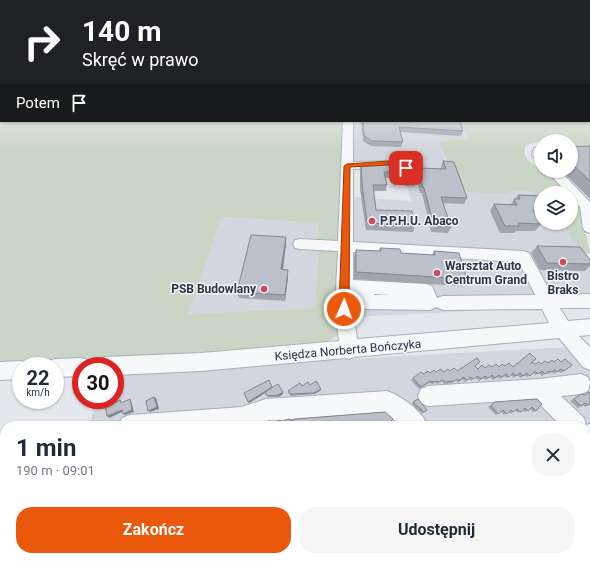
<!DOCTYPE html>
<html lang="pl">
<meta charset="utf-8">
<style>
:root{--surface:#fff;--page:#f6f6f7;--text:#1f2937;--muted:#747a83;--accent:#ea580c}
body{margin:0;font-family:Roboto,sans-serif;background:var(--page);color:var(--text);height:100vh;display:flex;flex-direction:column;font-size:15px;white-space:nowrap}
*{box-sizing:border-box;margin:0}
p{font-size:13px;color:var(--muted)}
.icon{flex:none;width:22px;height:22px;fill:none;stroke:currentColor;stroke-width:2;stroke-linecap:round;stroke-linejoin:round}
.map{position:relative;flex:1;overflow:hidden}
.side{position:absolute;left:0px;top:421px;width:590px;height:140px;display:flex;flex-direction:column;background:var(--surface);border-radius:16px 16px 0 0;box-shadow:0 1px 3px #0004}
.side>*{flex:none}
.top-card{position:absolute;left:0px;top:0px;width:590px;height:122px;box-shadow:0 1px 3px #0004;background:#202124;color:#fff;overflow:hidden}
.fabs{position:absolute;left:534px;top:134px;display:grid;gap:8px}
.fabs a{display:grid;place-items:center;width:44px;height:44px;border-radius:50%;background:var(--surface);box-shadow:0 1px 3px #0004;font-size:20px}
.speed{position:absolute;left:12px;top:357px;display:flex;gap:8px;font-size:20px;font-weight:700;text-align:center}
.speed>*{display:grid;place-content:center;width:52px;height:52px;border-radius:50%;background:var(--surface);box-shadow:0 1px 3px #0004;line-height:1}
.speed small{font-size:10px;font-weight:400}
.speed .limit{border:6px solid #d22;background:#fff;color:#111}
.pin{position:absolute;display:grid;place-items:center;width:34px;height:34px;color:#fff;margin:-17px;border-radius:8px;box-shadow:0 2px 6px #0006}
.me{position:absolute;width:44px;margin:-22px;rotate:2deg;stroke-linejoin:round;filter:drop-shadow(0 0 3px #0008)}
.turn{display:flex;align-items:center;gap:14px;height:84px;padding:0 16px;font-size:18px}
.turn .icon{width:52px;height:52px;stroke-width:2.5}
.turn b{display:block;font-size:28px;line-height:34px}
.then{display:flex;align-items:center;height:38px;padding:0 16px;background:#0003;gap:8px;font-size:15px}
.round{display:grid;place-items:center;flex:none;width:42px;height:42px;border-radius:16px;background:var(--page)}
.head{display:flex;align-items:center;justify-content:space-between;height:68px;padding:0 16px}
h1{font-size:24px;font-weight:700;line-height:30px}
.cta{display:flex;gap:8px;margin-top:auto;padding:8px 16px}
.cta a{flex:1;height:46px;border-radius:16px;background:var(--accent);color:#fff;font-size:16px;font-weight:700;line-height:46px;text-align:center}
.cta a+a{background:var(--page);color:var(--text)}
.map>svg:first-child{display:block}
</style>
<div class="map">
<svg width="590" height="561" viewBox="0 0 590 561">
<rect width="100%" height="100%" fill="#e4e7ec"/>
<!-- built -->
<g fill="#d2d6de">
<polygon points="350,121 459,121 469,139 440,141 438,143 447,163 510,194 509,191 530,191 534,195 541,197 541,223 561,223 590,263 590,307 530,308 353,317 352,197 411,201 402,167 351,167"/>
<polygon points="222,217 319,223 315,308 188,314"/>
<polygon points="570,347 590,370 590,427 91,426 90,423 97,400 115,400 115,372"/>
</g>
<!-- green -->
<g fill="#c9d6c5">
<path d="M589,73L590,147L571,146V141H541L526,145C520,157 532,163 541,169V171C549,171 563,187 569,193H541V197L534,195L530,191H509L510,194L462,192L438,143L440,141L469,139L459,121H589Z"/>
<path d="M0,83L1,121H344L338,241L318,242L319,223L222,217L188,314L315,308L318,248L335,251L339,255V333C334,341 323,342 315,343L203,352L0,362Z"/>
<polygon points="571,195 580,205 590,253 583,254 561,223 571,223"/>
</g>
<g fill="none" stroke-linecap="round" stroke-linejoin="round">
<!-- minor casing -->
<g stroke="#a9aeb7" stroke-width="2">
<g id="minor">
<path d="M343,121H353V162L401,161L409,166L416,182L414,185H406L401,170L395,167L353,169V242L524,251L529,253L552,295L590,294V308H560L568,321L590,319V335L579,336L590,347V370L583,367L559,338L354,357L349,359L346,358L201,371L115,375V366H95L98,360L105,357L201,353L339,341L335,309L338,251L300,249L295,248L293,244L295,240L300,239L338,241ZM353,252L519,262L535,295L443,296L437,298L432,286L426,284L353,280ZM353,293H358V302L360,307L366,309L430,310L436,307L443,310L542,309L549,323L357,339L353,309ZM374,294L390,295H374Z"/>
<polygon points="541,147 541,161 537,160 532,155 534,148"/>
<polygon points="547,171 560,171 590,202 590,233 585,231 583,228 580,207 571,198 571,193 567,193"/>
<polygon points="81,358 88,360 90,366 81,366 81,376 55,377 55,366 46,366 48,361 55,359"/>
<polygon points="21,361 28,363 29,366 21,366 21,379 0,380 0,362"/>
<polygon points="581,374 588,377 590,382 588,391 581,394 561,396 584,418 586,425 590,424 590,446 585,447 585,426 561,426 535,399 428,406 421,403 418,396 421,389 428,386 539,379"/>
<path d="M387,391C403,397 421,410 428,426H402L384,412L266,421L256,424L257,426H119L122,418L130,415L242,407L266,399Z"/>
<polygon points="5,522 5,553 0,555 0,524"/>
<polygon points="98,556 125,556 123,561 96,561"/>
</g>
</g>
<!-- minor -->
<use href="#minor" fill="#f7f8fa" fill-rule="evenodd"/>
</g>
<!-- wall -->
<g fill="#a1a5ae">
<polygon points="361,121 460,121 463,131 461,136 400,132 403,142 401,147 371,146 363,141"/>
<polygon points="590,146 590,199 562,171 571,171 571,147"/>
<polygon points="443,161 467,198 464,204 443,203 451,227 448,233 431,232 422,193 420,193 415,173 417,168 442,169 441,167"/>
<polygon points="361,164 394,172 392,178 386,178 387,185 386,191 374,191 376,210 415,225 413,232 366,230 360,190 360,170"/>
<polygon points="518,195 541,196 541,218 537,218 541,224 535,231 516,231 514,233 500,233 490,211 494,204 511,204"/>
<polygon points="286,244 283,269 288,277 285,301 239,298 237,292"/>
<polygon points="537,246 590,264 590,266 585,271 540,270 531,253"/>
<polygon points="380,248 401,253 432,255 434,251 467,279 462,286 354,279 354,257 356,250 379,251"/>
<polygon points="552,360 564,371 561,373 558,371 554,374 552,372 548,374 546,373 542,376 539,373 535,375 533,373 527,377 524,375 521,378 517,375 514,378 511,375 507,378 504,376 500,379 497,377 493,380 490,377 486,380 483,378 479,381 475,377 471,381 469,379 465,382 462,379 458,383 456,380 452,383 444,384 442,381 437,384 435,382 433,384 429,383 419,389 411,380 413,378 423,374 457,371 475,366 478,369 505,366 513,367 530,364 535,364 548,363"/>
<polygon points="310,385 320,391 314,394 291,396 288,392 288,391 302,386"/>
<polygon points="273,387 283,394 278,397 268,397 265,393 249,403 244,393"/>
<polygon points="589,392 590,393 590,405 589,405 585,407 583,405 578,408 570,401 581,394 584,395"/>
<polygon points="537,399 536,411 533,412 530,409 525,412 523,410 518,413 515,410 511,414 509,412 504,415 501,412 496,415 488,407 495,402"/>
<polygon points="413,402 427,410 422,414 412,404"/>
<polygon points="393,419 386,426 383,422 378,426 375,426 374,424 371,426 368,426 367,425 366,426 360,426 359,425 358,426 258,426 272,423 291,421"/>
<polygon points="590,481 590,528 585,526 585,482"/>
<polygon points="394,556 422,556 398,561 394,560"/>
</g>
<!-- shaded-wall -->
<g fill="#83868d">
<polygon points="286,237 286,244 282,276 281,269"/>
<polygon points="288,270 288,277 285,301 285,295"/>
<polygon points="272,387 273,388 249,403 248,402"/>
<polygon points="321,389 320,391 314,394 314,393"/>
<polygon points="283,392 283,394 278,397 278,395"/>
<polygon points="154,397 156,398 159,409 150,412 148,411"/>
<polygon points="130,399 131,401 134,412 125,415 123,414"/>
<polygon points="122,410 124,411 109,418 107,416"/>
<polygon points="0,503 3,505 0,510"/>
<polygon points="46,556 52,556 49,561 42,561"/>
</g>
<!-- building -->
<g fill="#bbc0ca" stroke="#83868d">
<polygon points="363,121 460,121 463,131 399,127 403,142 372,141 364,136"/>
<polygon points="590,146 590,181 571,163 571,147"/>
<polygon points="443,161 454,162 467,198 441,197 451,227 434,226 424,188 423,187 417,168 446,169"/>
<polygon points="392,163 394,172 384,172 387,185 373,185 376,210 412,211 415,225 367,223 362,183 361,164"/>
<polygon points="518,195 541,196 541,211 533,210 541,224 518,223 519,226 505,226 494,204 517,205 514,199 520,199"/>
<polygon points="251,235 286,237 281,269 288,270 285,295 237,292"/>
<polygon points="537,246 580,247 590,260 590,264 547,263"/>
<polygon points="380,248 400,249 401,253 435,255 434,251 459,253 467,279 356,272 356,250 381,251"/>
<polygon points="530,353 536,359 530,364 532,362 535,364 539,362 541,364 545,361 548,363 552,360 554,362 558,359 561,362 565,359 572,365 564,371 561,369 557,372 555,370 551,372 549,371 545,374 542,371 538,374 535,371 530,376 527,373 523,376 520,373 516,376 513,373 509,377 506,374 502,377 499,375 495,378 492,375 488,378 485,376 481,379 478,376 473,379 471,377 467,380 463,377 460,381 457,379 454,381 445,382 443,380 439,382 437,381 435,382 430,381 421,387 413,378 421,372 423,374 428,371 430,373 434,370 436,372 441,369 443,372 448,369 450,371 454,368 457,371 477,358 480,362 475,366 478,369 482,365 485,368 489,365 492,367 496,364 499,367 502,364 505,366 509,363 513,367"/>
<polygon points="269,380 272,387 248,402 244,393"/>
<polygon points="316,381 321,389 314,393 290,394 288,391 300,383 302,386 308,382 310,385"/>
<polygon points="278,384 283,392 278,395 267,396 265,392"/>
<polygon points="589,392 590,393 590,404 588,405 585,403 581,406 574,399 581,394 585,395"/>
<polygon points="154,397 157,407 148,411 146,401"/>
<polygon points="130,399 132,410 123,414 122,410 107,416 105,405 113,401 114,403 120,400 121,403"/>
<polygon points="418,399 427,410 424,412 413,402"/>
<polygon points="537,399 542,404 536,411 532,407 528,411 525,408 521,412 517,409 513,412 511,410 507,414 503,410 498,414 491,405 495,402"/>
<polygon points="385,412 393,419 387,425 384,421 377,426 375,423 370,426 368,424 365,426 362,426 360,424 357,426 354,426 353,425 352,426 346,426 345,425 345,426 338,426 337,425 336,426 330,426 329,425 327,426 258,426 268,421 271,421 272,423 280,420 282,422 286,420 290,419 291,421 295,419"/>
<polygon points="585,487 590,489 590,525 585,523"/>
<polygon points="12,556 46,556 42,561 9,561"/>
<polygon points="294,556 324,556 323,561 306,561"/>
<rect x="397" y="556" width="25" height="5"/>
</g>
<!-- sky -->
<linearGradient id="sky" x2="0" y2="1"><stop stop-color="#8bb4dd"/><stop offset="0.48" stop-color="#f3f4f6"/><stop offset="1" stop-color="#f3f4f6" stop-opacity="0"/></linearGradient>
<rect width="590" height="152" fill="url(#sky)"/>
<!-- route -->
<polygon fill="#ea580c" stroke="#983908" points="389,161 406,164 409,168 406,170 396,165 389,165 350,167 349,309 347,312 344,313 340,312 339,309 344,166 347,164"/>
<!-- markers -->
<g fill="#d1495b" stroke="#f4f6f9" stroke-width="1.5">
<circle cx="372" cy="221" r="4"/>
<circle cx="563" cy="262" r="4"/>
<circle cx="437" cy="273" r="4"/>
<circle cx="264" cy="289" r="4"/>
</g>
<g text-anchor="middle" stroke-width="3" stroke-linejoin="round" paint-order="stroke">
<!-- poi labels -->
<g font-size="12" font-weight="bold" fill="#2b3445" stroke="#f4f6f9" text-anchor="start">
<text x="380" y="225">P.P.H.U. Abaco</text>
<text x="445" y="270">Warsztat Auto<tspan x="445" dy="14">Centrum Grand</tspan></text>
<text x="563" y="280" text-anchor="middle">Bistro<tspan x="563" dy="14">Braks</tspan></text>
<text x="256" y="293" text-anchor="end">PSB Budowlany</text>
</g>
<!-- street labels -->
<g font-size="12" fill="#2b3445" stroke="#f4f6f9">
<text transform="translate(348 350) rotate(-5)" y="4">Księdza Norberta Bończyka</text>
</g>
</g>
</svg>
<div class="fabs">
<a><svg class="icon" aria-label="sound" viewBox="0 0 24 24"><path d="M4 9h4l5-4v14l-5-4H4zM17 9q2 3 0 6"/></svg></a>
<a><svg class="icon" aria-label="layers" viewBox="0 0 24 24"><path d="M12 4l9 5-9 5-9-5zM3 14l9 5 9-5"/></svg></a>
</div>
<div class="speed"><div>22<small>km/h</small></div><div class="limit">30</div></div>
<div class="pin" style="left:406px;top:168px;background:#d93025"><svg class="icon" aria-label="arrive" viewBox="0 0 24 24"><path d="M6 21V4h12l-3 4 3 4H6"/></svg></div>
<svg class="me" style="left:344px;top:309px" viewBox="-20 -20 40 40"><circle r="17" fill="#ea580c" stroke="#fff" stroke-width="3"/><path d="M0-11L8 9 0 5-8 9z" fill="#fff"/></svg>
<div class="top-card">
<div class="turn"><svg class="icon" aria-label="right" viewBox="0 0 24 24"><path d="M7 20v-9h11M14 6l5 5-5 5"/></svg><div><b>140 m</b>Skręć w prawo</div></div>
<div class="then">Potem<svg class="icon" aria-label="arrive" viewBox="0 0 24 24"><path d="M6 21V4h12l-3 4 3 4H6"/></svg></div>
</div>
<section class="side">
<div class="head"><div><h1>1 min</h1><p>190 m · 09:01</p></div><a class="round"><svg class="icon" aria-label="close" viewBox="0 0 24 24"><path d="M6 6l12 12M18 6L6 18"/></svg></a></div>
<div class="cta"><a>Zakończ</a><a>Udostępnij</a></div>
</section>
</div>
